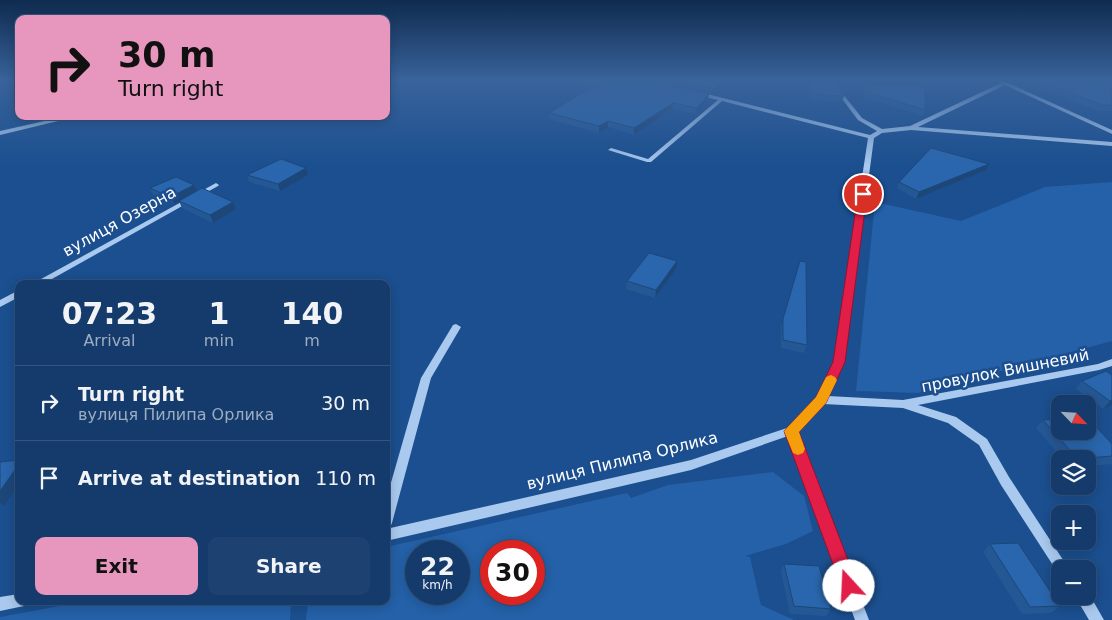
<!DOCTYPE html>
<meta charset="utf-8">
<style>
:root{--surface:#143b6b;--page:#1d4271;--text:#f1f3f6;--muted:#9dadc1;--line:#33557e;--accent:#e797bd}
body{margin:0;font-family:"DejaVu Sans",sans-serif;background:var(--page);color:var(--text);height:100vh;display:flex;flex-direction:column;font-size:19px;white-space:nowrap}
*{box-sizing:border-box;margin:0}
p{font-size:16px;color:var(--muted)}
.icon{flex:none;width:28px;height:28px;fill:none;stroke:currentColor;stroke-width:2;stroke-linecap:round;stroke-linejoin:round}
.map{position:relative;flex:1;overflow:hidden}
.panel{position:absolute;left:15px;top:280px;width:375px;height:325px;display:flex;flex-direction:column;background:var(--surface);border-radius:10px;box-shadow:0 2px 12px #0003,0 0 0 1px var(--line)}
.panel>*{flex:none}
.hud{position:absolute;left:15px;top:15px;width:375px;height:105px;border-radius:10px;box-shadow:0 2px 12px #0003,0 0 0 1px var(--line);background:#e797bd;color:#111;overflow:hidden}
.needle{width:32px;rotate:115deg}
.tools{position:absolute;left:1051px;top:395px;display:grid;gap:10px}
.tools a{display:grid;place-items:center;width:45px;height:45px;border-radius:10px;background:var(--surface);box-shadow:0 2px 12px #0003,0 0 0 1px var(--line);font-size:25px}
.speed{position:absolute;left:405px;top:540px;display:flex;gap:10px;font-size:25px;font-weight:700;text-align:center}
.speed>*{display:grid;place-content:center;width:65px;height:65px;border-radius:50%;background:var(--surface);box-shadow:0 2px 12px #0003,0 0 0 1px var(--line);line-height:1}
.speed small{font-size:12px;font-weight:400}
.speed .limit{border:8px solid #d22;background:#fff;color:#111}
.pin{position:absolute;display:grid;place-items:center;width:42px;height:42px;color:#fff;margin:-21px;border:2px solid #fff;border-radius:50%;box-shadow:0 1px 5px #0007}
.me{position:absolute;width:55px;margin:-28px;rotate:340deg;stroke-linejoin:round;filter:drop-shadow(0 0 4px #0008)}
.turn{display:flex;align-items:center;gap:18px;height:105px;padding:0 20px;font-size:22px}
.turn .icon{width:65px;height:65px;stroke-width:2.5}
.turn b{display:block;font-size:35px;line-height:42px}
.eta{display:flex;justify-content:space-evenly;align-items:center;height:85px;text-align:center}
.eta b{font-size:30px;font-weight:600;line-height:35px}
.primary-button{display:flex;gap:10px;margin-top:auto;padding:10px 20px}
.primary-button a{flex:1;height:58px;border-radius:10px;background:var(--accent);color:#111;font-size:20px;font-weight:600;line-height:58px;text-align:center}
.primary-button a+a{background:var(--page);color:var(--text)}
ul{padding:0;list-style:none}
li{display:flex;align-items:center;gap:15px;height:75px;padding:0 20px;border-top:1px solid var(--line)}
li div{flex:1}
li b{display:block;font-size:19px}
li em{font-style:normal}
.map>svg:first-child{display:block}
</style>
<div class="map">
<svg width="1112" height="620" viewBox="0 0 1112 620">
<rect width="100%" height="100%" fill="#1b4f8f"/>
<!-- green -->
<g fill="#2461a8" fill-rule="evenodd">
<polygon points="1112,182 1112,341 918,393 856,391 875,202 961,221 1045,187"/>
<path d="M773,472L804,496L813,531L786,544L745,556L750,557L761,605L794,620H306L308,601H386V547L627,493L631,498L668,485ZM459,551V594H416V551ZM491,551H534V594H491Z"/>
<polygon points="87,601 291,601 290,620 0,620 0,617"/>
</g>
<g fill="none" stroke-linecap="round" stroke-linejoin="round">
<!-- minor -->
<g fill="#a9c9ee" fill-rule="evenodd">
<polygon points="827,79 831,79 862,118 882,129 910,126 1001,83 994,79 999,79 1112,130 1112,134 1110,133 1005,85 918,127 1112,142 1112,146 911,130 882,133 874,138 844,362 828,396 903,400 1098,364 1112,359 1112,366 1099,370 918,405 956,417 987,439 1009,477 1069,569 1060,569 1060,574 1058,573 1001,485 979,445 948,423 903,408 823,404 797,432 869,620 855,620 788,436 691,470 386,541 386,529 691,460 787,428 817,398 834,362 868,138 722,101 651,162 647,162 608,150 611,148 648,159 718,100 697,95 697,93 699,92 870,135 877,131 858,120"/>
<polygon points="67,116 79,116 0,135 0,131"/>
<polygon points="216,183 219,185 218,186 43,284 32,284"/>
<polygon points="19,290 19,297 0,307 0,300"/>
<polygon points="456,324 461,327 431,378 392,523 390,527 386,528 386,500 421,378 453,325"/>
<polygon points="1088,592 1104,620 1089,620 1075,596 1088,596"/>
<polygon points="19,594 19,601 26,601 24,606 0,611 0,597"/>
</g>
</g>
<!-- wall -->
<g fill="#245895">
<polygon points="561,79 727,79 713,94 690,88 664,84 708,100 696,114 672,109 634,135 608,127 599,133 549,119 549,113 589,89 561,83"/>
<polygon points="804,79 830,79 844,96 842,102 810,100"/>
<polygon points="1019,79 1112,79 1112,111 1098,111"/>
<polygon points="865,85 925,110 923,116 862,97"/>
<polygon points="986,170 916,199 897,188 899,182"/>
<polygon points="247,175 308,175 280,191 249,182"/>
<polygon points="150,188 197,191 233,202 236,209 213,223 182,208 179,201 174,204 153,195"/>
<polygon points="800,261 807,345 804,353 781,348 781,327"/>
<polygon points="676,269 655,298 626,289 627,281"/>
<polygon points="1106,371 1112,405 1103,409 1076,389 1082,381"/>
<polygon points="1043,420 1112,444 1112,464 1088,466 1088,459 1063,459 1036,428"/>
<polygon points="990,544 1060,606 1051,613 1022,614 983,552"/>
<polygon points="784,564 831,609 826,616 790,614 781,572"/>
</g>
<!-- shaded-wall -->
<g fill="#1d4779">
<polygon points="723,79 727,79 713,94 714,89"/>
<polygon points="709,94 708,100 696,114 697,108"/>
<polygon points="673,103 672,109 634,135 634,128"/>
<polygon points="608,121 608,127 599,133 599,126"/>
<polygon points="989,164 986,170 916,199 919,192"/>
<polygon points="306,168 308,175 280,191 278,184"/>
<polygon points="194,185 197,192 174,204 170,197"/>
<polygon points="233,202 236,209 213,223 210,215"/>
<polygon points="677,261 676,269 655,298 656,290"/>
<polygon points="1112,400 1112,405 1103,409 1110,401"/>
<polygon points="19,464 19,483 4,506 0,502 0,491"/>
</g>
<!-- building -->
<g fill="#2a66ad" stroke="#1d4779">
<polygon points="568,79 634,79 690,89 709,94 697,108 673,103 634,128 608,121 599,126 549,113 596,85"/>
<polygon points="667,79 723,79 714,89 691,82"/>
<polygon points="807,79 830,79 844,96 812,94"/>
<polygon points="1036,79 1112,79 1112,105 1102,105"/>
<polygon points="865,85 925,86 925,110 864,91"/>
<polygon points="931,148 989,164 919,192 899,182"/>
<polygon points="281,159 306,168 278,184 247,175"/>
<polygon points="176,177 194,185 170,197 150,188"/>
<polygon points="202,188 233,202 210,215 179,201"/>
<polygon points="649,253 677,261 656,290 627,281"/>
<polygon points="800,261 806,262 807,345 783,340 783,319"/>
<polygon points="1106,371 1112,375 1112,400 1110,401 1082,381"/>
<polygon points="1088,418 1112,444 1112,456 1078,459 1043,420 1060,419 1060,431 1088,431"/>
<polygon points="19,460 19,464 0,491 0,462"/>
<polygon points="1018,543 1060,606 1030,607 990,544"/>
<polygon points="784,564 819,566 831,609 794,606"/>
</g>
<!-- sky -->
<linearGradient id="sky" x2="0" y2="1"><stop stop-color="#0f2b4f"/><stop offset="0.48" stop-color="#39639b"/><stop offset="1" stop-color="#39639b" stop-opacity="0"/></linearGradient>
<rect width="1112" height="166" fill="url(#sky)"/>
<!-- route -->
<polygon fill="#e11d48" stroke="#92132f" points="863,191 867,194 845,362 826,403 799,432 858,586 855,592 849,594 843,592 841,586 784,431 816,397 833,362 858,194"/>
<!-- slow -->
<polygon fill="#f59e0b" points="831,375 835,377 837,380 826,403 799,432 805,449 803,453 798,455 793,453 784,431 816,397 826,377"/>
<g text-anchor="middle" stroke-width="5" stroke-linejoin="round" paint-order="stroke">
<!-- street labels -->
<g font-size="16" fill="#fff" stroke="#1b4f8f">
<text transform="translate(119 221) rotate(-29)" y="6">вулиця Озерна</text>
<text transform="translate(1005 370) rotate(-11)" y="6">провулок Вишневий</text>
<text transform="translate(622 460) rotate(-14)" y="6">вулиця Пилипа Орлика</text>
</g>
</g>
</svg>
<div class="tools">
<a><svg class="needle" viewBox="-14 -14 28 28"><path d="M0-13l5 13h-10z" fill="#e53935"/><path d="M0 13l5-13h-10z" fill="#9dadc1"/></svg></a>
<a><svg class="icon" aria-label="layers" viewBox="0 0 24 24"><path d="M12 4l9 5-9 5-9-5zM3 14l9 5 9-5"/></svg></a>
<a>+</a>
<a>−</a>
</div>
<div class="speed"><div>22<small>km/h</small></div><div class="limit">30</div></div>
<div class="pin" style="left:863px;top:194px;background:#d93025"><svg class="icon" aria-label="arrive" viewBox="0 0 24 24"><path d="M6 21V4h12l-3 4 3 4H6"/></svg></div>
<svg class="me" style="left:849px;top:586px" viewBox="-20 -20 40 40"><circle r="19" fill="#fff"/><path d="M0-13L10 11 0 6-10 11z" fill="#e11d48"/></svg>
<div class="hud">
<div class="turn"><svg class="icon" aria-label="right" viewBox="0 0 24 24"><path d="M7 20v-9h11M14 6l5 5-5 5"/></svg><div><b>30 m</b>Turn right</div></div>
</div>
<section class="panel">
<div class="eta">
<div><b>07:23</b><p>Arrival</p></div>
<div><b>1</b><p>min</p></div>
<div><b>140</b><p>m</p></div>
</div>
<ul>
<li><svg class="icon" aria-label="right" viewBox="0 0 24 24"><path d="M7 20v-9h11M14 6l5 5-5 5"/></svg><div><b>Turn right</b><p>вулиця Пилипа Орлика</p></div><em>30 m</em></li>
<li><svg class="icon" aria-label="arrive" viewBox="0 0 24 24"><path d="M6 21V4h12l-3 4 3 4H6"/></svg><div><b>Arrive at destination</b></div><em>110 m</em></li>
</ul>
<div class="primary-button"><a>Exit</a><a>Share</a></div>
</section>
</div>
